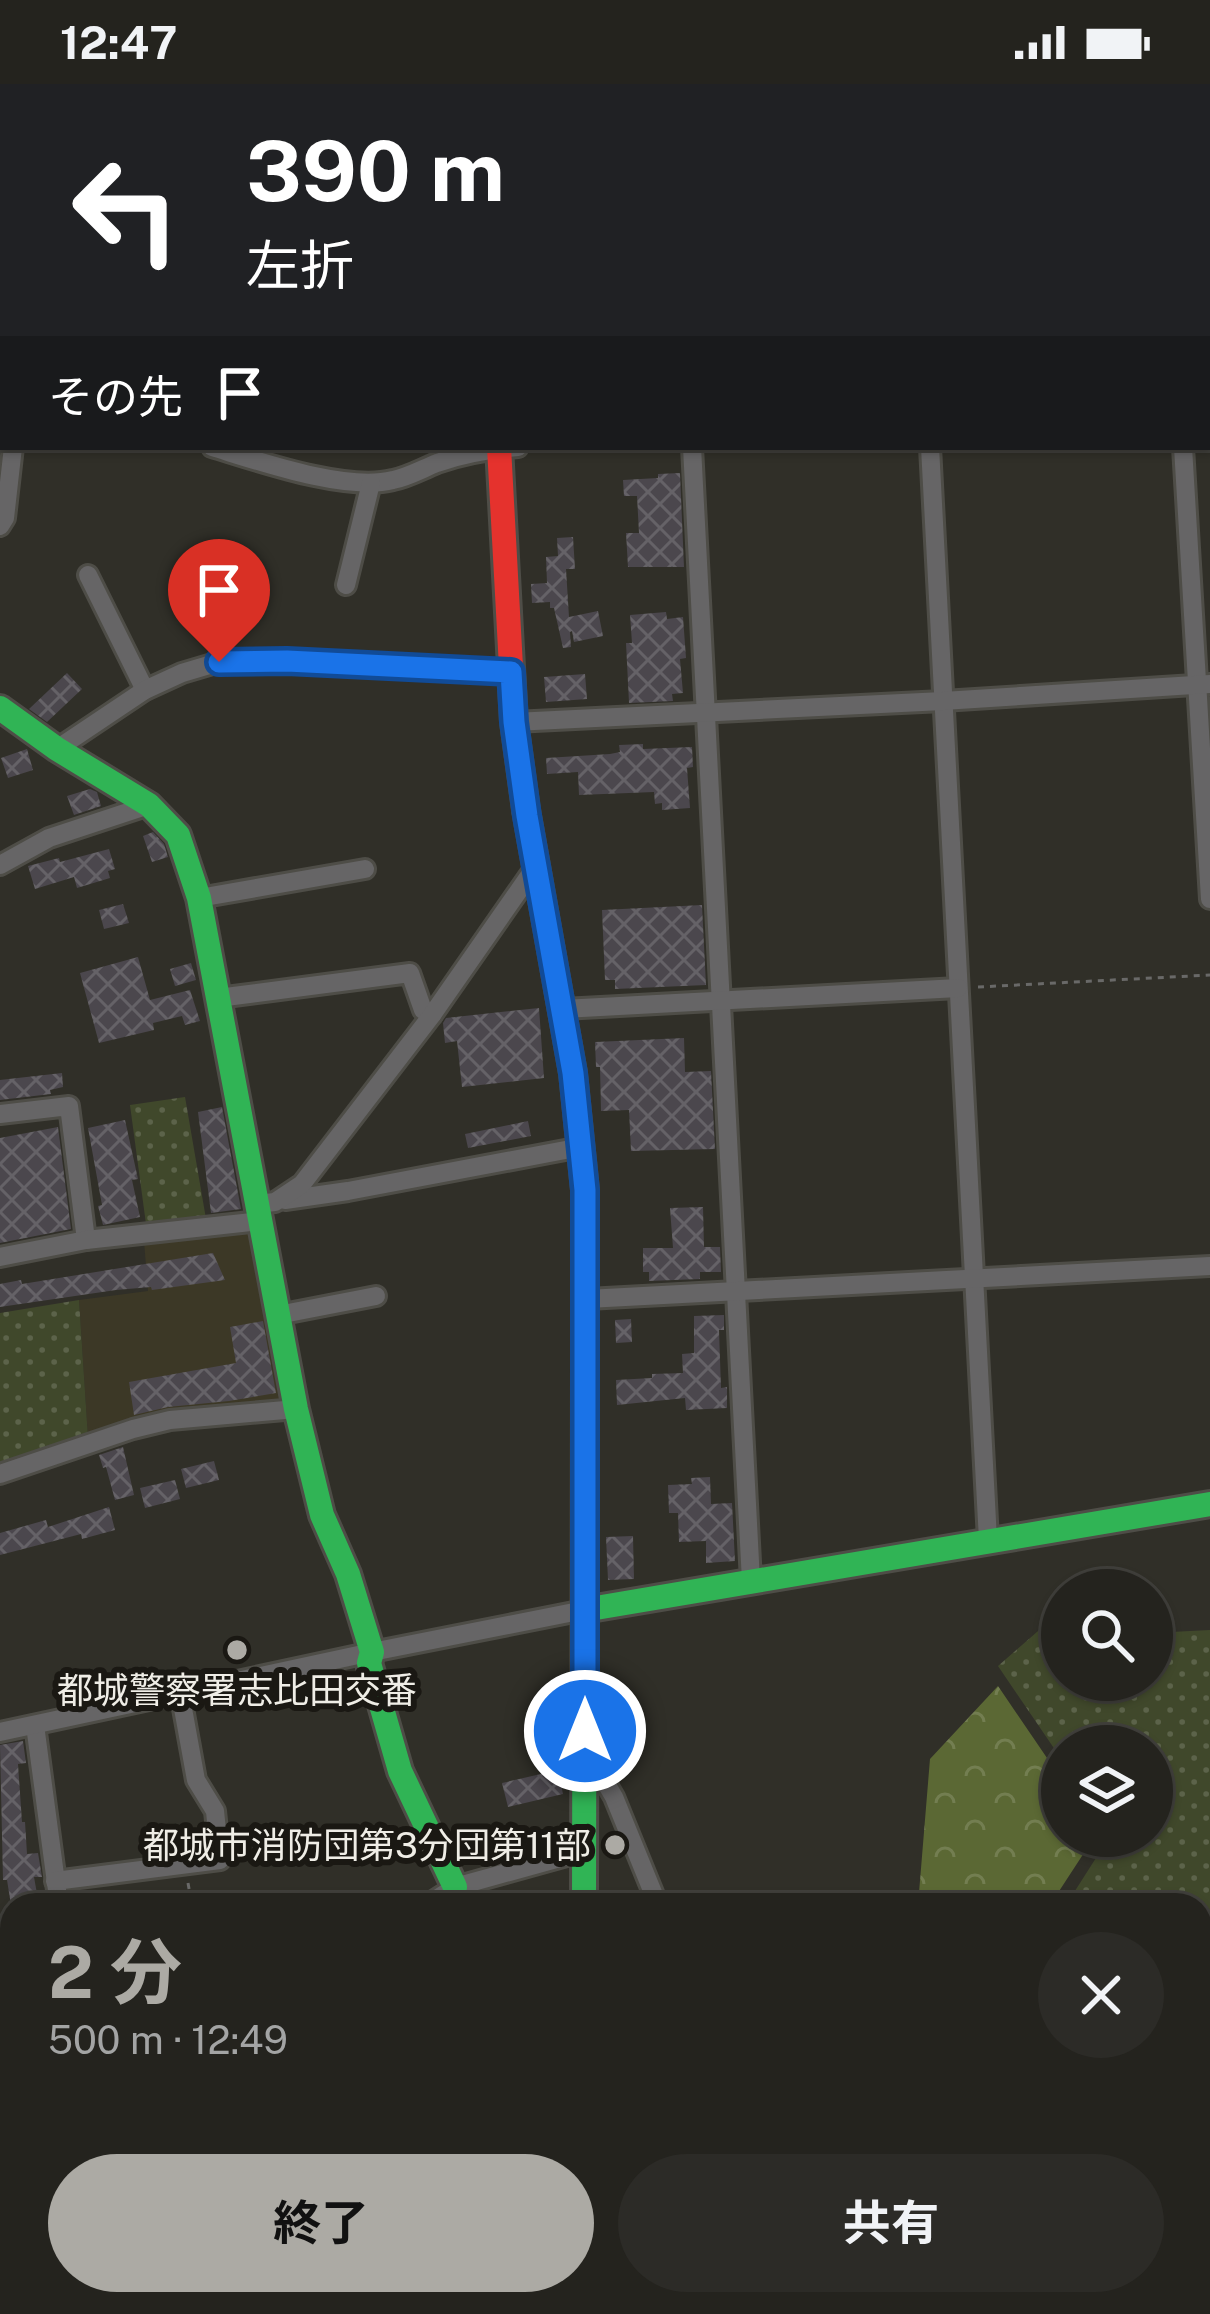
<!DOCTYPE html>
<html lang="ja">
<meta charset="utf-8">
<style>
:root{--surface:#24231e;--page:#2c2b27;--text:#f1f3f6;--muted:#a3a4a4;--line:#41403c;--accent:#acaaa4}
body{margin:0;font-family:"Public Sans","Noto Sans JP",sans-serif;background:var(--page);color:var(--text);height:100vh;display:flex;flex-direction:column;font-size:45px;white-space:nowrap}
*{box-sizing:border-box;margin:0}
p{font-size:39px;color:var(--muted)}
.icon{flex:none;width:66px;height:66px;fill:none;stroke:currentColor;stroke-width:2;stroke-linecap:round;stroke-linejoin:round}
.map{position:relative;flex:1;overflow:hidden}
.drawer{position:absolute;left:0px;top:1809px;width:1212px;height:423px;display:flex;flex-direction:column;background:var(--surface);border-radius:36px 36px 0 0;box-shadow:0 3px 9px #0004,0 0 0 3px var(--line)}
.drawer>*{flex:none}
.guide{position:absolute;left:0px;top:0px;width:1212px;height:366px;box-shadow:0 3px 9px #0004,0 0 0 3px var(--line);background:#202124;color:#fff;overflow:hidden}
.buttons{position:absolute;left:1041px;top:1485px;display:grid;gap:24px}
.buttons a{display:grid;place-items:center;width:132px;height:132px;border-radius:50%;background:var(--surface);box-shadow:0 3px 9px #0004,0 0 0 3px var(--line);font-size:60px}
.pin{position:absolute;display:grid;place-items:center;width:102px;height:102px;color:#fff;margin:-123px -51px;border-radius:50% 50% 50% 0;rotate:-45deg;box-shadow:0 0 12px #0007}
.pin .icon{rotate:45deg}
.me{position:absolute;width:132px;margin:-66px;rotate:0deg;stroke-linejoin:round;filter:drop-shadow(0 0 9px #0008)}
.turn{display:flex;align-items:center;gap:42px;height:252px;padding:0 48px;font-size:54px}
.turn .icon{width:156px;height:156px;stroke-width:2.5}
.turn b{display:block;font-size:84px;line-height:102px}
.then{display:flex;align-items:center;height:114px;padding:0 48px;background:#0003;gap:24px;font-size:45px}
.round{display:grid;place-items:center;flex:none;width:126px;height:126px;border-radius:63px;background:var(--page)}
.head{display:flex;align-items:center;justify-content:space-between;height:204px;padding:0 48px}
h1{font-size:72px;font-weight:700;line-height:90px;color:var(--accent)}
.button{display:flex;gap:24px;margin-top:auto;padding:24px 48px}
.button a{flex:1;height:138px;border-radius:72px;background:var(--accent);color:#111;font-size:48px;font-weight:700;line-height:138px;text-align:center}
.button a+a{background:var(--page);color:var(--text)}
.status{display:flex;justify-content:space-between;align-items:center;height:84px;padding:0 60px;background:var(--surface);direction:ltr}
.status svg{height:33px;fill:currentColor}
.map>svg:first-child{display:block}
</style>
<div class="status"><b>12:47</b><svg viewBox="0 0 49 12"><path d="M0 12V9h3v3zM5 12V6h3v6zM10 12V3h3v9zM15 12V0h3v12zM26 1h20v11H26zM47 4h2v5h-2z"/></svg></div>
<div class="map">
<svg width="1210" height="2230" viewBox="0 0 1210 2230">
<defs>
<pattern id="forest-crowns" width="20" height="18" patternUnits="userSpaceOnUse" patternTransform="scale(3)"><rect width="20" height="18" fill="#5b6834"/><path d="M2 6a3 3 0 1 1 6 0M12 15a3 3 0 1 1 6 0" fill="none" stroke="#737e51"/></pattern>
<pattern id="park-dots" width="8" height="8" patternUnits="userSpaceOnUse" patternTransform="scale(3)"><rect width="8" height="8" fill="#40482b"/><path d="M2 2h.1M6 6h.1" fill="none" stroke="#5c634a" stroke-width="1.8" stroke-linecap="round"/></pattern>
<pattern id="building-cross-hatch" width="8" height="8" patternUnits="userSpaceOnUse" patternTransform="scale(3)"><rect width="8" height="8" fill="#4b474d"/><path d="M0 0l8 8M0 8l8-8" fill="none" stroke="#656267"/></pattern>
</defs>
<rect width="100%" height="100%" fill="#302f28"/>
<!-- built -->
<polygon fill="#3c3826" points="256,1148 288,1318 88,1354 79,1216 148,1207 144,1157"/>
<!-- forest -->
<g fill="url(#forest-crowns)">
<polygon points="998,1602 1062,1696 1062,1752 1095,1752 1050,1821 918,1821 930,1675"/>
<polygon points="370,2220 449,2220 444,2230 370,2230"/>
<polygon points="881,2220 989,2220 983,2230 839,2230"/>
</g>
<!-- park -->
<g fill="url(#park-dots)">
<polygon points="185,1013 206,1135 146,1140 130,1021"/>
<polygon points="79,1216 88,1354 0,1386 0,1229"/>
<polygon points="1045,1541 1062,1542 1062,1596 1152,1596 1152,1549 1210,1546 1210,2081 1200,2090 1200,1821 1066,1821 1110,1752 1152,1752 1152,1662 1062,1662 1062,1676 998,1582"/>
</g>
<!-- building -->
<g fill="url(#building-cross-hatch)">
<polygon points="680,389 684,483 628,483 626,449 639,449 637,412 624,412 623,396 658,394 658,390"/>
<polygon points="573,453 575,485 566,485 569,533 598,527 603,552 574,558 572,547 570,548 571,563 563,564 554,524 550,524 550,518 532,519 531,500 547,499 546,473 558,472 557,454"/>
<polygon points="666,528 667,535 683,533 686,574 680,575 683,609 672,610 673,617 629,619 626,559 632,559 630,531"/>
<polygon points="67,589 82,605 47,638 29,625"/>
<polygon points="585,590 587,615 546,618 544,593"/>
<polygon points="643,660 643,665 692,663 693,683 687,684 690,724 662,726 662,719 655,720 654,708 579,711 578,688 547,690 546,674 610,670 620,668 619,661"/>
<polygon points="27,665 33,686 8,694 1,674"/>
<polygon points="90,705 97,708 101,722 74,731 67,712"/>
<polygon points="153,748 164,760 168,773 152,778 143,752"/>
<polygon points="109,765 115,785 108,787 110,794 77,804 74,793 35,805 28,782 59,774 60,778"/>
<polygon points="123,820 129,839 104,845 99,826"/>
<polygon points="702,821 706,901 615,905 615,896 605,896 602,826"/>
<polygon points="138,873 150,916 190,906 200,937 185,941 182,932 153,939 154,946 99,959 80,889"/>
<polygon points="191,879 196,896 175,902 170,885"/>
<polygon points="539,924 544,994 462,1003 457,957 445,959 443,939 446,934"/>
<polygon points="684,954 685,988 711,987 715,1065 631,1067 629,1026 601,1027 600,983 596,983 595,958"/>
<polygon points="62,989 63,1003 50,1006 51,1010 0,1016 0,996"/>
<polygon points="222,1023 241,1125 211,1129 198,1028"/>
<polygon points="125,1036 138,1095 132,1096 140,1133 103,1141 98,1122 102,1121 88,1044"/>
<polygon points="528,1037 531,1052 468,1064 465,1050"/>
<polygon points="58,1043 71,1145 0,1159 0,1054"/>
<polygon points="703,1123 704,1163 720,1163 721,1188 700,1188 700,1195 649,1197 649,1188 643,1188 643,1164 673,1164 670,1124"/>
<polygon points="213,1169 225,1196 152,1206 151,1203 116,1206 0,1223 0,1200 21,1196 22,1200"/>
<polygon points="724,1231 724,1246 719,1246 721,1304 727,1303 727,1324 686,1326 685,1314 617,1321 616,1296 652,1294 652,1290 683,1289 682,1270 694,1269 694,1232"/>
<polygon points="631,1235 632,1258 616,1259 615,1236"/>
<polygon points="263,1237 276,1309 229,1317 168,1323 134,1331 129,1298 236,1279 230,1243"/>
<polygon points="123,1363 134,1411 115,1416 106,1383 103,1384 99,1371"/>
<polygon points="214,1377 219,1396 186,1404 181,1385"/>
<polygon points="710,1393 711,1420 732,1419 735,1477 706,1479 706,1457 679,1458 678,1429 669,1429 668,1401 692,1400 691,1394"/>
<polygon points="175,1396 180,1415 145,1424 140,1404"/>
<polygon points="109,1423 115,1446 82,1455 81,1450 0,1471 0,1449 46,1436 48,1443"/>
<polygon points="633,1452 634,1495 608,1496 606,1453"/>
<polygon points="23,1657 26,1679 18,1680 22,1738 25,1738 27,1770 38,1769 42,1793 34,1793 39,1821 11,1821 7,1796 3,1796 0,1661"/>
<polygon points="558,1686 563,1710 508,1723 502,1699"/>
</g>
<g fill="none" stroke-linecap="round" stroke-linejoin="round">
<!-- street casing -->
<g stroke="#4e4d47" stroke-width="24">
<g id="street">
<polyline points="456,0 496,0"/>
<polyline points="726,0 726,3"/>
<polyline points="907,0 907,3"/>
<polyline points="1165,0 1165,3"/>
<polyline points="26,3 41,0"/>
<polyline points="129,3 131,0"/>
<polyline points="0,9 3,8"/>
<polyline points="1209,59 1210,59"/>
<polyline points="0,315 3,315"/>
<path d="M212,363C258,377 346,408 393,396C408,393 422,385 437,379C462,370 491,365 518,363"/>
<polyline points="692,363 751,1497"/>
<polyline points="930,363 988,1456"/>
<polyline points="1183,363 1210,815"/>
<polyline points="0,442 5,434 13,363"/>
<polyline points="88,491 145,606"/>
<polyline points="346,501 371,399"/>
<polyline points="514,638 943,617 1210,600"/>
<polyline points="57,665 145,606 182,589 219,578 287,576 511,588"/>
<polyline points="0,781 49,754 149,721"/>
<polyline points="199,814 365,785"/>
<polyline points="218,914 410,889 423,926 432,931"/>
<polyline points="563,925 958,904"/>
<polyline points="0,1030 69,1022 86,1156"/>
<polyline points="285,1116 348,1107 581,1063"/>
<polyline points="256,1120 275,1118 302,1100 432,931 536,782"/>
<polyline points="0,1173 86,1156 260,1137"/>
<polyline points="587,1215 1210,1182"/>
<polyline points="278,1231 376,1212"/>
<polyline points="0,1390 133,1345 170,1336 296,1325"/>
<polyline points="35,1641 59,1821"/>
<polyline points="0,1648 372,1568 584,1526"/>
<polyline points="585,1687 601,1691 614,1713 658,1821"/>
<polyline points="55,1797 220,1776 215,1727 196,1696 180,1608"/>
<polyline points="427,1821 455,1803 585,1767"/>
<polyline points="1200,2129 1210,2119"/>
<polyline points="0,2219 12,2216"/>
<polyline points="767,2220 768,2230"/>
<polyline points="192,2230 193,2220"/>
<polyline points="1102,2230 1115,2220"/>
</g>
</g>
<!-- fast casing -->
<g stroke="#4e4d47" stroke-width="30">
<g id="fast">
<polyline points="0,624 57,665 149,721 178,751 199,814 296,1325 322,1431 348,1490 372,1568 369,1579 400,1687 455,1803"/>
<polyline points="584,1526 1210,1420"/>
<polyline points="584,1821 585,1283"/>
<polyline points="504,2230 509,2220"/>
</g>
</g>
<!-- slow casing -->
<g stroke="#4e4d47" stroke-width="30">
<polyline id="slow" points="526,726 573,989 585,1106 585,1283"/>
</g>
<!-- jam casing -->
<g stroke="#4e4d47" stroke-width="30">
<g id="jam">
<polyline points="479,0 479,3"/>
<polyline points="499,363 514,638 526,726"/>
</g>
</g>
<!-- path -->
<g stroke="#696968" stroke-width="3" stroke-dasharray="6 6" stroke-linecap="butt">
<polyline points="978,903 1210,891"/>
<polyline points="188,1799 192,1821"/>
</g>
<!-- street -->
<use href="#street" stroke="#666566" stroke-width="18"/>
<!-- fast -->
<use href="#fast" stroke="#30b455" stroke-width="24"/>
<!-- slow -->
<use href="#slow" stroke="#ff9f0a" stroke-width="24"/>
<!-- jam -->
<use href="#jam" stroke="#e5322d" stroke-width="24"/>
</g>
<g fill="none" stroke-linecap="round" stroke-linejoin="round">
<!-- route casing -->
<g stroke="#114b97" stroke-width="30">
<polyline id="route" points="219,578 287,577 511,588 514,638 527,732 573,989 585,1106 585,1647"/>
</g>
<!-- route -->
<use href="#route" stroke="#1a73e8" stroke-width="21"/>
</g>
<!-- markers -->
<g fill="#acaaa4" stroke="#1a1813" stroke-width="4.5">
<circle cx="237" cy="1566" r="12"/>
<circle cx="615" cy="1761" r="12"/>
</g>
<g text-anchor="middle" stroke-width="12" stroke-linejoin="round" paint-order="stroke">
<!-- poi labels -->
<g font-size="36" fill="#efede6" stroke="#1a1813">
<text x="237" y="1619">都城警察署志比田交番</text>
<text x="591" y="1774" text-anchor="end">都城市消防団第3分団第11部</text>
</g>
</g>
</svg>
<div class="buttons">
<a><svg class="icon" aria-label="search" viewBox="0 0 24 24"><circle cx="10" cy="10" r="6"/><path d="M15 15l6 6"/></svg></a>
<a><svg class="icon" aria-label="layers" viewBox="0 0 24 24"><path d="M12 4l9 5-9 5-9-5zM3 14l9 5 9-5"/></svg></a>
</div>
<div class="pin" style="left:219px;top:578px;background:#d93025"><svg class="icon" aria-label="arrive" viewBox="0 0 24 24"><path d="M6 21V4h12l-3 4 3 4H6"/></svg></div>
<svg class="me" style="left:585px;top:1647px" viewBox="-20 -20 40 40"><circle r="17" fill="#1a73e8" stroke="#fff" stroke-width="3"/><path d="M0-11L8 9 0 5-8 9z" fill="#fff"/></svg>
<div class="guide">
<div class="turn"><svg class="icon" aria-label="left" viewBox="0 0 24 24"><path d="M17 20v-9H6M10 6l-5 5 5 5"/></svg><div><b>390 m</b>左折</div></div>
<div class="then">その先<svg class="icon" aria-label="arrive" viewBox="0 0 24 24"><path d="M6 21V4h12l-3 4 3 4H6"/></svg></div>
</div>
<section class="drawer">
<div class="head"><div><h1>2 分</h1><p>500 m · 12:49</p></div><a class="round"><svg class="icon" aria-label="close" viewBox="0 0 24 24"><path d="M6 6l12 12M18 6L6 18"/></svg></a></div>
<div class="button"><a>終了</a><a>共有</a></div>
</section>
</div>
